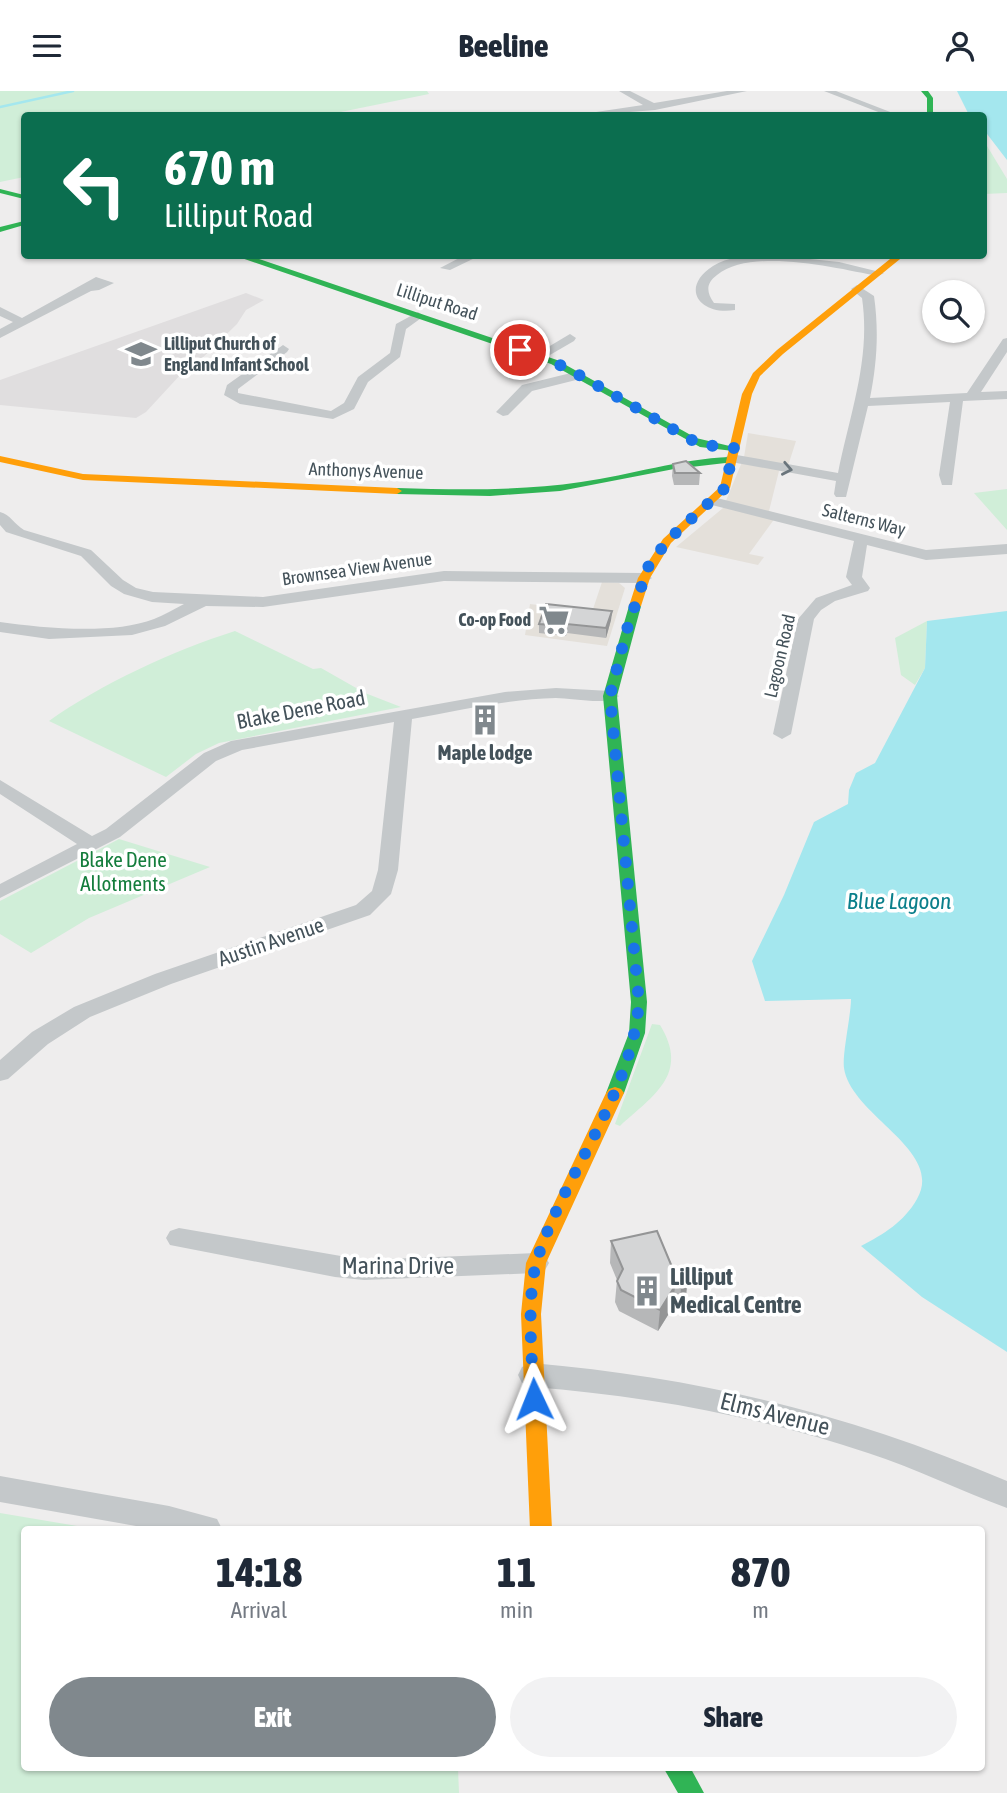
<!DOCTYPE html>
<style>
:root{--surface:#fff;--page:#f2f2f3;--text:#1f2937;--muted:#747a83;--accent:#80888d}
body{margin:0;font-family:"Asap Condensed",sans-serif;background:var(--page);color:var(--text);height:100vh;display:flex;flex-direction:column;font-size:26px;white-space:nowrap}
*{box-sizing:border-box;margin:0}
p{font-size:23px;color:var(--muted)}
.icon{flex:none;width:38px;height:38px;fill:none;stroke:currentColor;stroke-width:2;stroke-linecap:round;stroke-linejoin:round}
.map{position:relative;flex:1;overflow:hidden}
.sheet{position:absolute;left:21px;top:1435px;width:964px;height:245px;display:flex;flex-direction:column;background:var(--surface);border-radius:7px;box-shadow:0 2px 5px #0004}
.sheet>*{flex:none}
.banner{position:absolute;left:21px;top:21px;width:966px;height:147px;border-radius:7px;box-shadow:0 2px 5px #0004;background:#0b6e4f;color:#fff;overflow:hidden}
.tools{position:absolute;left:922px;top:189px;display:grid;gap:14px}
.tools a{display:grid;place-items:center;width:63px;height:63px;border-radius:50%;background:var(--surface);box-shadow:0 2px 5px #0004;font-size:35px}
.pin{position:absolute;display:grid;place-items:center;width:60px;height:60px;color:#fff;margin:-30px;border:4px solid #fff;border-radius:50%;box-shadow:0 2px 7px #0007}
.me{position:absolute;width:77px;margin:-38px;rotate:358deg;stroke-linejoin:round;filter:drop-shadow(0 0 5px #0008)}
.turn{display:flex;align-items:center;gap:24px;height:147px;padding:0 28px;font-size:32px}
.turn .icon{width:91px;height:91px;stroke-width:2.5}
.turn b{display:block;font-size:49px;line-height:60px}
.eta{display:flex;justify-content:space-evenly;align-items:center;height:119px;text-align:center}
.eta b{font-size:42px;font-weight:800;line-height:49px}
.primary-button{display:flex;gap:14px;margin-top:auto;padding:14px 28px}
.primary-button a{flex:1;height:80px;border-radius:42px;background:var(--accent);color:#fff;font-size:28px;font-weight:800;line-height:80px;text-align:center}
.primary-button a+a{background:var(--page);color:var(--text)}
header{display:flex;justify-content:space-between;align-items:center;height:91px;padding:0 28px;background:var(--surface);font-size:32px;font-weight:800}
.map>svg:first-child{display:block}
</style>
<header><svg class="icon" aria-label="menu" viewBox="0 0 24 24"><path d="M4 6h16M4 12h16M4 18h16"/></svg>Beeline<svg class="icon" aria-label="person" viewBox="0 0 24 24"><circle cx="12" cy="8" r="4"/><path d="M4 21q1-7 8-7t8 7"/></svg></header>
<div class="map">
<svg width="1007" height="1702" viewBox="0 0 1007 1702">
<rect width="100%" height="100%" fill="#eeeded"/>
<!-- commercial -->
<g fill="#e4e0da">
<polygon points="748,342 796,350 786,381 779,380 769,420 778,423 749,463 764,466 758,474 676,456 723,417 744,366"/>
<polygon points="602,491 619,492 625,497 607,555 525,544 530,513 592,521"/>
</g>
<!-- education -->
<polygon fill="#e0dedf" points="246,202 264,209 246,219 237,233 190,279 182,282 146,321 136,327 0,314 0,289"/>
<!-- green -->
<g fill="#d0eed8">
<polygon points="0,0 427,0 429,3 326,24 24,24 24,86 0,91"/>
<polygon points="984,50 1007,88 1007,102 984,103"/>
<polygon points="1007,398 1007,439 974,402"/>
<polygon points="927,530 925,577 915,594 901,584 895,547"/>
<path d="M235,540L313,578L321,577L365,602L401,616L219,652L196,663L166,686L49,630C101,593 172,560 235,540Z"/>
<polygon points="119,748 210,776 89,827 31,862 0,843 0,810"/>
<path d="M652,933L660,934C690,983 654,1004 620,1035L615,1033Z"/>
<polygon points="0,1422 95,1438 24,1438 24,1676 458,1677 459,1702 0,1702"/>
</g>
<!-- water -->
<g fill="#a4e7ee">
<polygon points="957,0 1007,0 1007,69 984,39 984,24 969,24"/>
<path d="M1007,520V1261L922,1206L861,1155C884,1143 904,1131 917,1108C945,1059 851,1025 844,977C842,964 851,924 851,908L765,910L752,870L784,804L814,731L848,713L849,699L856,682L875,672L925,577L927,530Z"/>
</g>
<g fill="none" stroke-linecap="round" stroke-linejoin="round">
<!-- stream -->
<polyline stroke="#a4e7ee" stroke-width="2.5" points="0,16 73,0"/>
<!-- street -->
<g fill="#c4c8ca" fill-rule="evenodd">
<polygon points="619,0 630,0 654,12 727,0 747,0 655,19 592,24 596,21 643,14"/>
<polygon points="824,0 836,0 898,24 886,24"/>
<polygon points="465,164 481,164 450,179 440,177"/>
<path d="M771,164L839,171L884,182L878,185C837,177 752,156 717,184C706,192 706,201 714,212L735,213V219C700,225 679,197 713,175C729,165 753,164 771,164Z"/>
<polygon points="96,186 114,192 99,199 91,200 0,247 0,238 13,231 0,225 0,216 22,227"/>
<path d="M857,194L874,205C879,240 877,272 870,307L967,302L1003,248L1007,247V261L981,301L1007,300V308L963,310L952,394H942L939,384L950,311L868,315L846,406H836L834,403L836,390L731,371L724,367L731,363L838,382C850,322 871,268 862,207L851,198Z"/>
<polygon points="418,221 424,225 406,238 400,266 368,291 354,318 333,328 240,313 224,304 227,294 283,254 289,258 287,261 238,298 238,302 331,320 344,312 358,286 390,262 396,233"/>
<polygon points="570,243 576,247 574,250 543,268 535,268 533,265"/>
<polygon points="579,280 584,281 584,287 532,300 508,324 503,325 496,321 522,294"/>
<polygon points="713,406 926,459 1007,453 1007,463 926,469 867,454 862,486 870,497 868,500 835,510 821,519 814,528 791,643 782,648 773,643 798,528 816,507 852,494 846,486 854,450 708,413 706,410"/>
<path d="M0,421C10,423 15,434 24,439L91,459L123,489L136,497L153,501L263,506L444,480L644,482L652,487L644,492L444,490L263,516L206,515L165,535L132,544L49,548L0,541V531C43,537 113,544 154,528C164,524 174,518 184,513L152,511L124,503L111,495L81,465L6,441L0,434Z"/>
<path d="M556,597L610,600L619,605C610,615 571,607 556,607C508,608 460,619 412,628L398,779L391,803L370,824L171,893L90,926L48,953L8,988L0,990V969L32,941L74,916L155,883L356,814L372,800L378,779L394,631L242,659L216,670L120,746L0,807V793L77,753L0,703V689L92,745L106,738L204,662L231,650L505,601Z"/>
<polygon points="179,1137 364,1169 536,1162 545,1165 549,1172 545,1179 536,1182 364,1189 335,1186 170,1154 166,1147 170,1140"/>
<path d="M532,1272C703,1287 849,1323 1007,1390V1417C960,1400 915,1377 868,1362C758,1325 647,1305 532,1296L522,1292L518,1284L522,1276Z"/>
<polygon points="0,1385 169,1415 217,1428 222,1438 153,1438 0,1411"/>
</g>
<!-- fast -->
<g fill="#30b455" fill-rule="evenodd">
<polygon points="921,0 928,0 933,7 933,24 927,24 927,7"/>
<polygon points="0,98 24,104 24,108 0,102"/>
<polygon points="24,130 24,134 0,141 0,136"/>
<polygon points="233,164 247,164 557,269 696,347 738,357 733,360 700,356 551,273"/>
<path d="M730,366L734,367V371L674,378L560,400L490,405L397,403L392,400L397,397C458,399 520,400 581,391C631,384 679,368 730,366Z"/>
<polygon points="635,511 641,515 617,605 647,911 645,942 624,1002 621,1006 609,1006 606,1002 629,942 631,911 603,605 629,515"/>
<polygon points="663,1676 690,1676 704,1702 678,1702"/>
</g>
<!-- slow -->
<g fill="#ff9f0a" fill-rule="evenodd">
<polygon points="895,164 905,164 783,263 760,285 752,303 730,397 671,452 650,487 641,515 635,519 631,518 629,515 638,487 663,448 720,396 742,303 753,282 777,259"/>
<polygon points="0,365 83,383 397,397 402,400 397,403 83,389 0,371"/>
<polygon points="615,996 621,998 624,1002 546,1172 541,1223 552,1438 530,1438 521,1223 526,1172 606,1002 609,998"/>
</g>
</g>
<!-- wall -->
<g fill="#b6b7b8">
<polygon points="673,373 700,382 699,394 674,394 672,385"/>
<polygon points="612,520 611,529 606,547 567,542 566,545 539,542 539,533"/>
<polygon points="657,1140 686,1206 679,1218 673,1216 658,1240 619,1220 615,1211 617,1189 610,1172 611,1150"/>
</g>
<!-- shaded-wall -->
<g fill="#949596">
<polygon points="612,520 611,529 606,547 606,537"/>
<polygon points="688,1185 686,1206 679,1218 681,1197"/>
<polygon points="675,1195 673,1216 658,1240 660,1219"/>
</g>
<!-- building -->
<g fill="#d4d5d6" stroke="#949596" stroke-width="2">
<polygon points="686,370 700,382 675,382 673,373"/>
<polygon points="546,513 612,520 606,537 567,533 566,535 539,533"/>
<polygon points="657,1140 672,1176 688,1185 681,1197 675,1195 660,1219 621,1199 617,1190 623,1178 611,1150"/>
</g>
<!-- one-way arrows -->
<defs><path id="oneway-chevron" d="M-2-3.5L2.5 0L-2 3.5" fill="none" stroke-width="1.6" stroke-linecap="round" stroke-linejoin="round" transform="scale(1.75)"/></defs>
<use stroke="#6a757c" href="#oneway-chevron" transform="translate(787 378) rotate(11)"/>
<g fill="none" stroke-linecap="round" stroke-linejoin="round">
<!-- route -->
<path stroke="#1a73e8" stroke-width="12" stroke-dasharray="0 21.6" d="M520,259L565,276L692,349L704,354L734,357L725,397L667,450L648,476L627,538L610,605L639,911C631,1006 565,1080 537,1169C526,1206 532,1269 534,1308"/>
</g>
<!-- icons -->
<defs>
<g id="school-bare" transform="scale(2.415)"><path d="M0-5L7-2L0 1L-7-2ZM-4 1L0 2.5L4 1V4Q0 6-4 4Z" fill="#80888d" stroke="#fff" stroke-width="2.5" paint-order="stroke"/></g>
<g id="supermarket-bare" transform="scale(2.415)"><path d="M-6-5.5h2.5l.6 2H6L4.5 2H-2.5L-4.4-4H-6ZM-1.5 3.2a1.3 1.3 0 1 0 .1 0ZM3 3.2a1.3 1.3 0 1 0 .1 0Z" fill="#80888d" stroke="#fff" stroke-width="2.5" paint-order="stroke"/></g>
<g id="building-bare" transform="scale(2.415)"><path d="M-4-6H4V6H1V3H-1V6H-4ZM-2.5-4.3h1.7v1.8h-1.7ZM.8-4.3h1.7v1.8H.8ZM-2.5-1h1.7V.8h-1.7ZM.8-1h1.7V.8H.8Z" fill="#80888d" stroke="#fff" stroke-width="2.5" paint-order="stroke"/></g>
</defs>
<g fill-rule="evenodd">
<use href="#school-bare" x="141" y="263"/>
<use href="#supermarket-bare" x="554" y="529"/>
<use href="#building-bare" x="485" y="629"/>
<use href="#building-bare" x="647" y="1200"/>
</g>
<g text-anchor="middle" stroke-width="7" stroke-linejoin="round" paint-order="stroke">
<!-- far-street labels -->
<g font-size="18" fill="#44525a" stroke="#fff">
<text transform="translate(437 211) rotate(18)" y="6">Lilliput Road</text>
<text transform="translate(366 380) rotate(2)" y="6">Anthonys Avenue</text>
<text transform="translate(864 429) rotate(14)" y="6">Salterns Way</text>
<text transform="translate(357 478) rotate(-8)" y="6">Brownsea View Avenue</text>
<text transform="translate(780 565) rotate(-77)" y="6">Lagoon Road</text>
</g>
<!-- far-poi labels -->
<g font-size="18" font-weight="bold" fill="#44525a" stroke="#fff" text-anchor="start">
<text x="164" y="259">Lilliput Church of<tspan x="164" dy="21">England Infant School</tspan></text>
<text x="531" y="535" text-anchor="end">Co-op Food</text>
</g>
<!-- street labels -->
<g font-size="21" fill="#44525a" stroke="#fff">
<text transform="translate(301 619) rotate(-11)" y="7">Blake Dene Road</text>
<text transform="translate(271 851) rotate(-19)" y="7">Austin Avenue</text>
</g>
<!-- poi labels -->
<g font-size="21" font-weight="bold" fill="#44525a" stroke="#fff">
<text x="485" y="669">Maple lodge</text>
</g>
<!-- park labels -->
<g font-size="21" fill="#147d3c" stroke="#fff">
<text x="123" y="776">Blake Dene<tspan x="123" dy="24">Allotments</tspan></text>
</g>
<!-- water labels -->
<g font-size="23" font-style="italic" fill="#0b7f8b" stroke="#fff">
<text x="899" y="818">Blue Lagoon</text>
</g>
<!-- near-street labels -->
<g font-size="24" fill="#44525a" stroke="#fff">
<text x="398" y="1183">Marina Drive</text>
<text transform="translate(775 1323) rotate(14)" y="8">Elms Avenue</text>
</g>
<!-- near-poi labels -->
<g font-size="24" font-weight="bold" fill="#44525a" stroke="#fff" text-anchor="start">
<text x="670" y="1194">Lilliput<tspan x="670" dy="28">Medical Centre</tspan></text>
</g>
</g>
</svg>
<div class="tools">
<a><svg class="icon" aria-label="search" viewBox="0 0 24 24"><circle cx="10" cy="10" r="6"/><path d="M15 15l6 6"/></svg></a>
</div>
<div class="pin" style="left:520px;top:259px;background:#d93025"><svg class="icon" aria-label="arrive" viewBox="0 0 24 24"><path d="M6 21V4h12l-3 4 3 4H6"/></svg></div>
<svg class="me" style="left:534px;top:1308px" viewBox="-20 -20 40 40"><path d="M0-17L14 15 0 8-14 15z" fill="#1a73e8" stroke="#fff" stroke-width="4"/></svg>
<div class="banner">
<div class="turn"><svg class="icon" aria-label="left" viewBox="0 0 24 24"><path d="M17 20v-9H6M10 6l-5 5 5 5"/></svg><div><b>670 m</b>Lilliput Road</div></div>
</div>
<section class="sheet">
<div class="eta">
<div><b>14:18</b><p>Arrival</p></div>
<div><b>11</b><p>min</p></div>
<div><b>870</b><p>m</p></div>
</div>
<div class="primary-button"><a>Exit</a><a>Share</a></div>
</section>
</div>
